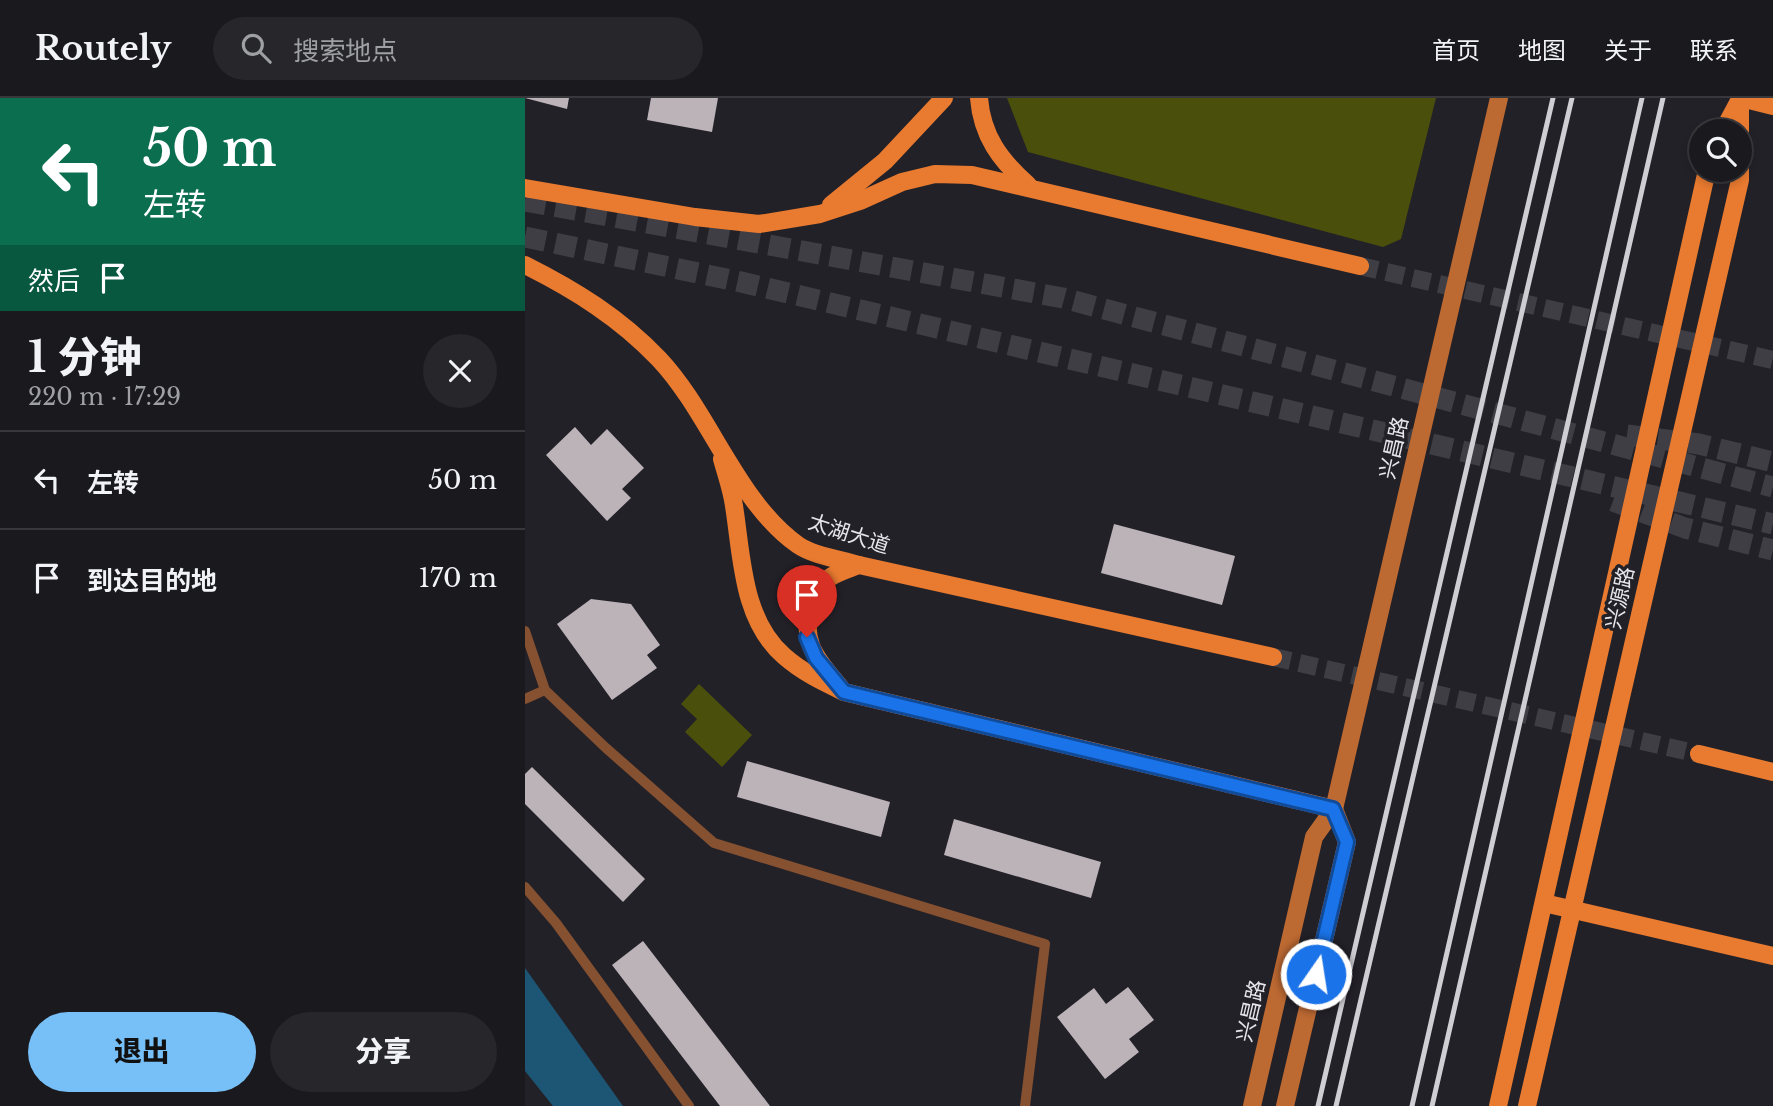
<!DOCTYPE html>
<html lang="zh">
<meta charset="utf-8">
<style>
:root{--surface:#1a191e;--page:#27262b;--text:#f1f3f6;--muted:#9fa0a4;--line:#38383c;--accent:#76c0f7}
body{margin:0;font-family:"Libre Baskerville","Noto Sans SC",serif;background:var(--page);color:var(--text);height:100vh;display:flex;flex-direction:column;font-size:26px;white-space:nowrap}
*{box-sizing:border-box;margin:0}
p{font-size:23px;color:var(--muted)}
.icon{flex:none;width:38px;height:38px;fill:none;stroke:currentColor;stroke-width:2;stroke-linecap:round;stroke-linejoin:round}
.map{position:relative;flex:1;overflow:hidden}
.sheet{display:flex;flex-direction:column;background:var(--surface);width:525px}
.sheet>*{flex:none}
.banner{background:#0b6e4f;color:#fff;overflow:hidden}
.fabs{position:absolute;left:1164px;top:21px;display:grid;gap:14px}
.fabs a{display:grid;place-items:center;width:63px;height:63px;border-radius:50%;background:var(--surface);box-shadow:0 4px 10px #0003,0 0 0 2px var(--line);font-size:35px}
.pin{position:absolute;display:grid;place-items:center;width:60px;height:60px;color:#fff;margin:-72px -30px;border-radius:50% 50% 50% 0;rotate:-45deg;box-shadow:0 0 7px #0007}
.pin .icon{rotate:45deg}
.me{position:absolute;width:77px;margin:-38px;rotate:13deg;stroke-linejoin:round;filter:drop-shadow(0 0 5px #0008)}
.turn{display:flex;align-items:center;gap:24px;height:147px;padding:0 28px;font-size:32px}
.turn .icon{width:91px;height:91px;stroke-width:2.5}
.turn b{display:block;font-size:49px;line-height:60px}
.then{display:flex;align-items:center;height:66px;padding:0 28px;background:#0003;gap:14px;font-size:26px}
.round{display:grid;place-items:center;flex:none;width:74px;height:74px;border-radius:37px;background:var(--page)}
.overview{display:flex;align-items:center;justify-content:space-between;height:119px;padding:0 28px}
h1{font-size:42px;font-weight:800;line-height:52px}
.button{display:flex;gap:14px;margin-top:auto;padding:14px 28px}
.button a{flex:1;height:80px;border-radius:42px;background:var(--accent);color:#111;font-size:28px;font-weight:800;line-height:80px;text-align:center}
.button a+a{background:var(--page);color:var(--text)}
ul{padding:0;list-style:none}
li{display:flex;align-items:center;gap:21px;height:98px;padding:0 28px;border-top:2px solid var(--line)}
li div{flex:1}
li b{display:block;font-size:26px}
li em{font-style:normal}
header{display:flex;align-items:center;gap:42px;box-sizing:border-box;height:98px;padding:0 35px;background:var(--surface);border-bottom:2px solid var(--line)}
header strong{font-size:33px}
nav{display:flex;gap:38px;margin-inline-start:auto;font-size:24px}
.search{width:490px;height:63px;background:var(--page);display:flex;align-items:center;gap:18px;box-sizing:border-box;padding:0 24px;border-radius:38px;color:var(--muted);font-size:26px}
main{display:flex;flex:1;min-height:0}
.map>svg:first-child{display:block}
</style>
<header>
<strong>Routely</strong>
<div class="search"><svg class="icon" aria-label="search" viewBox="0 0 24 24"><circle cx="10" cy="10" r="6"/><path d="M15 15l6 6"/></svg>搜索地点</div>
<nav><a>首页</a><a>地图</a><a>关于</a><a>联系</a></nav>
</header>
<main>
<section class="sheet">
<div class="banner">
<div class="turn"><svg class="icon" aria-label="left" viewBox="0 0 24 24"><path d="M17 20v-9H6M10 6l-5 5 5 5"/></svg><div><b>50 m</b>左转</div></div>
<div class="then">然后<svg class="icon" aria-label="arrive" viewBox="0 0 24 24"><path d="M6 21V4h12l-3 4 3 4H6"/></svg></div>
</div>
<div class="overview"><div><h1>1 分钟</h1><p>220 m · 17:29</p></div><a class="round"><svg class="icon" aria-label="close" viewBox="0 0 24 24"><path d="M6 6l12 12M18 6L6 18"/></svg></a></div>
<ul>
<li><svg class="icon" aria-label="left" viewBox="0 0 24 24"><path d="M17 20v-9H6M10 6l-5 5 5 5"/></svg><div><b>左转</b></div><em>50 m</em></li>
<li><svg class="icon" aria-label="arrive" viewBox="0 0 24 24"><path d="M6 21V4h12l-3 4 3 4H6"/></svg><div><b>到达目的地</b></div><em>170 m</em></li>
</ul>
<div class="button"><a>退出</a><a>分享</a></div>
</section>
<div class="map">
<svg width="1248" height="1008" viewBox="0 0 1248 1008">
<rect width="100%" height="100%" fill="#232128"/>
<!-- green -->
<g fill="#4a4f0c">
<polygon points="482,0 911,0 876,141 858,149 503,54"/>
<polygon points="174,586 227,637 197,669 160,634 172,621 156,606"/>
</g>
<!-- water -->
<polygon fill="#1c5674" points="0,870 98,1008 28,1008 0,973"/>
<!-- building -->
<g fill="#bcb3b8">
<polygon points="0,0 44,0 42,11"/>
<polygon points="126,0 193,0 187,34 122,22"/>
<polygon points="50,329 66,347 82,331 119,370 97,391 106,400 82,423 21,357"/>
<polygon points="589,426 710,458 697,507 576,475"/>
<polygon points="66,501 106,506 135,547 122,557 132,570 87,602 32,526"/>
<polygon points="222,663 365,704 356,739 212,699"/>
<polygon points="7,669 120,781 98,804 0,706 0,676"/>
<polygon points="429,721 576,764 566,800 419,757"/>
<polygon points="118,843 245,1008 195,1008 87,867"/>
<polygon points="603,889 629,922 604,941 614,954 580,981 532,919 569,890 581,906"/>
</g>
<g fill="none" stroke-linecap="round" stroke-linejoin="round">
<!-- primary-tunnel -->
<g stroke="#403e45" stroke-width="18" stroke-dasharray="18 9" stroke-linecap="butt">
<polyline points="835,168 1248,262"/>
<polyline points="748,559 1174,656"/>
</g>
<!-- highway-tunnel -->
<g stroke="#403e45" stroke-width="21" stroke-dasharray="21 10" stroke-linecap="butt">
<polyline points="0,103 538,200 1248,389"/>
<polyline points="0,139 216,184 1248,426"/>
<polyline points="1102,337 1174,346 1248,364"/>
<polyline points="1088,403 1160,430 1248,452"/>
</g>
<!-- lane -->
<g stroke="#855131" stroke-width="10">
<polyline points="0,533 20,592 81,650 189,745 520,846 500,1008"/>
<polyline points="0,601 20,592"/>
<polyline points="0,789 31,825 164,1008"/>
</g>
<!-- secondary -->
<g stroke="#bd6932" stroke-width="18">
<polyline points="727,1008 789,739 809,711 974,0"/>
<polyline points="760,1008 822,744 809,711"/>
</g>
<!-- primary -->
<g stroke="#e97b30" stroke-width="18">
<path d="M454,0C457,38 475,62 503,87"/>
<polyline points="1216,0 1248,8"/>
<polyline points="1198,33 1214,3"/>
<polyline points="0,90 170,119 234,126 295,116 335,103 377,84 410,76 447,77 835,168"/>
<polyline points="306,107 360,63 419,0"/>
<path d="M0,167C50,192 95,220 134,261C185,315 212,404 273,447C289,458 315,461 334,467L748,559"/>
<path d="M197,361C201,376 207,392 209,408C217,458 217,522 259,558C277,574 298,584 319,594L809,711"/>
<path d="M315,589C292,561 275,545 286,507C289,496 295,486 304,480C313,474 324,471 334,467"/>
<polyline points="1174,656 1248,674"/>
<polyline points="1019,805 1248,858"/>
<polyline points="973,1008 1182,72"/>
<polyline points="1002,1008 1215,82 1215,0"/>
</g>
<!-- rail -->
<g stroke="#cfced3" stroke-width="5">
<polyline points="793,1008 1028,0"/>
<polyline points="811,1008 1047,0"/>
<polyline points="887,1008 1117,0"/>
<polyline points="907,1008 1138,0"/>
</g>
</g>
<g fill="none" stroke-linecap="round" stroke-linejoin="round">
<!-- route casing -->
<g stroke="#114b97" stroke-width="18">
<polyline id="route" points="282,539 291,560 319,594 808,711 822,744 791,876"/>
</g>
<!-- route -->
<use href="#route" stroke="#1a73e8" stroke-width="12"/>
</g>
<g text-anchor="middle" stroke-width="7" stroke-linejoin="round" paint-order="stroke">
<!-- street labels -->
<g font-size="21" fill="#e6e5e9" stroke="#232128">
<text transform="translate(869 350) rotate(-77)" y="7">兴昌路</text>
<text transform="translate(324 436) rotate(18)" y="7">太湖大道</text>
<text transform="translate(1095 500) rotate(-77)" y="7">兴源路</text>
<text transform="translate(726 913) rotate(-77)" y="7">兴昌路</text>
</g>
</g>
</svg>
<div class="fabs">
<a><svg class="icon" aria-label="search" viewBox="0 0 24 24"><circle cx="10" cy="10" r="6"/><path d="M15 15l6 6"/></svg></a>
</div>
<div class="pin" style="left:282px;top:539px;background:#d93025"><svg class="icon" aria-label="arrive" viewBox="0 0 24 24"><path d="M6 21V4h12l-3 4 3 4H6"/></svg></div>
<svg class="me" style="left:791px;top:876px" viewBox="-20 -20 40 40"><circle r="17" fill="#1a73e8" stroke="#fff" stroke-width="3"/><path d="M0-11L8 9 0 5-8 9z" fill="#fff"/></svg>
</div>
</main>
